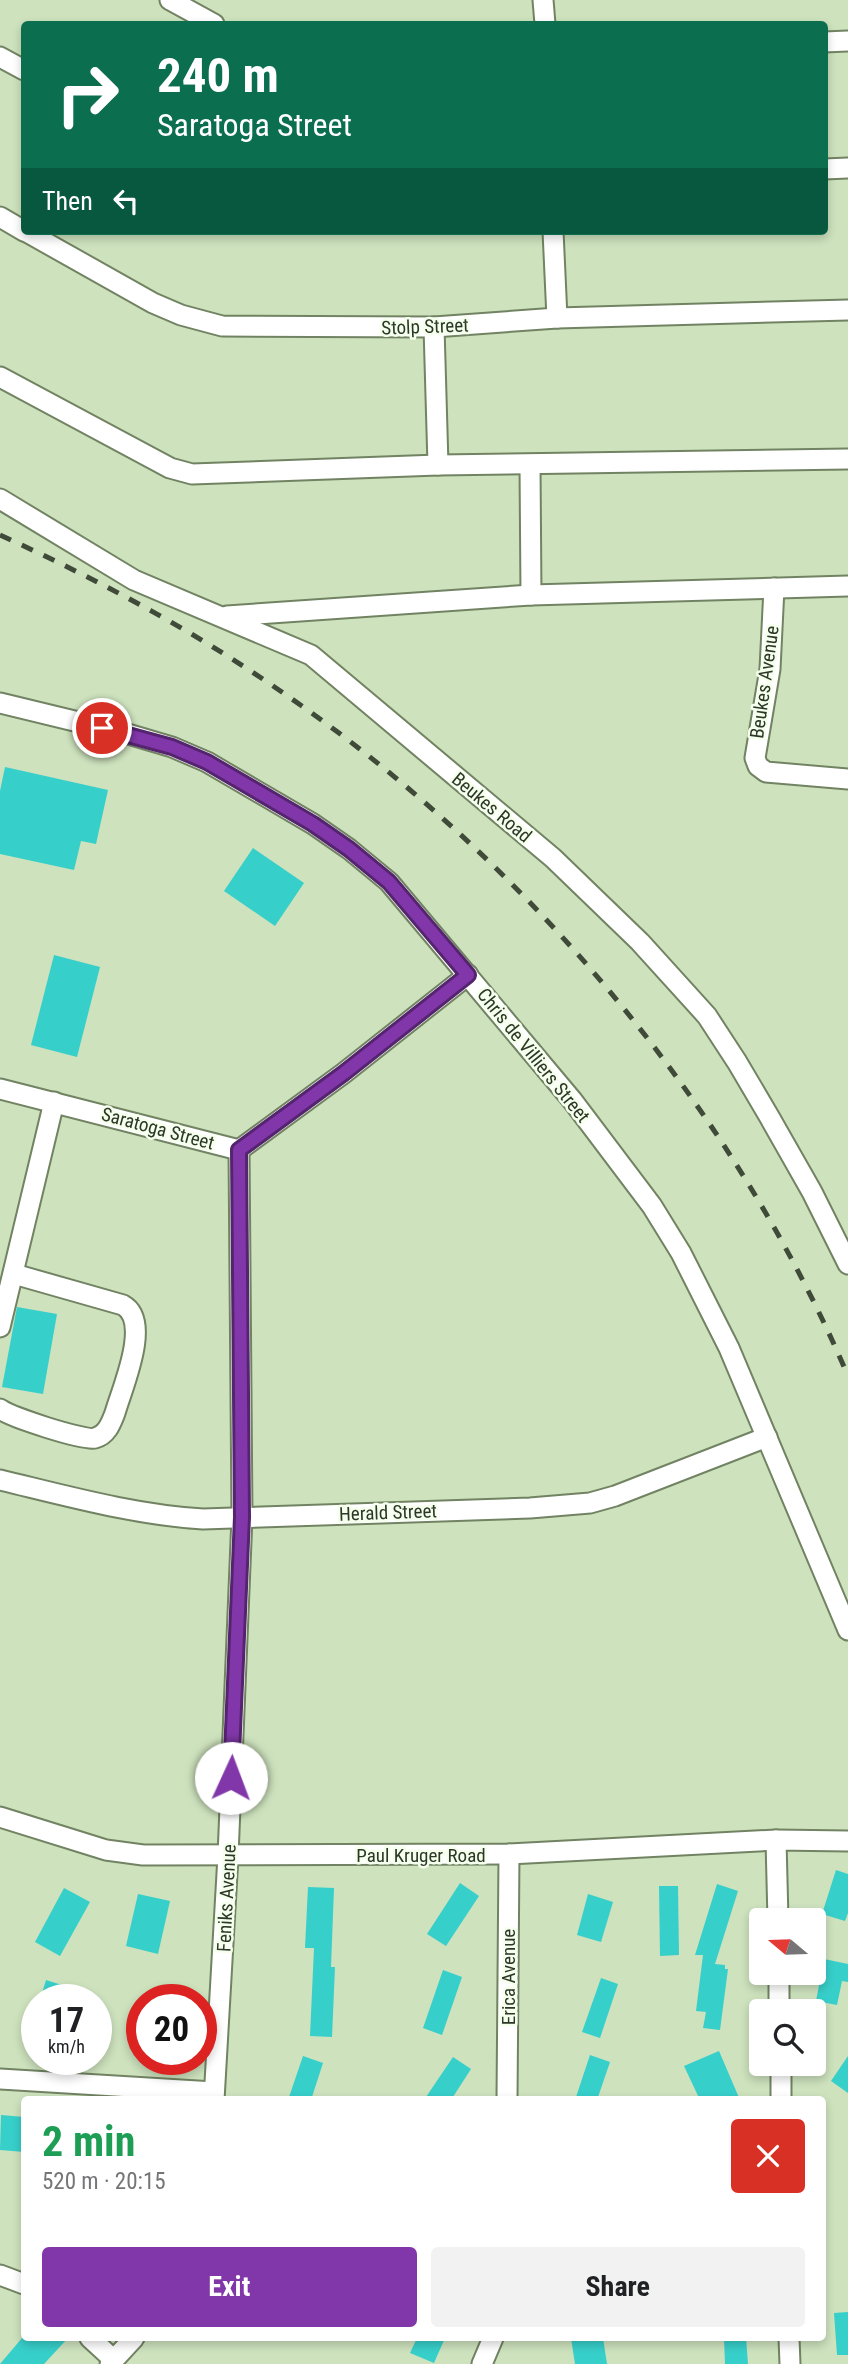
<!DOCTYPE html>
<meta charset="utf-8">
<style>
:root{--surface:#fff;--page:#f2f2f2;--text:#202124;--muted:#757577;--accent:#8137a9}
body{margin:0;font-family:"Roboto Condensed",sans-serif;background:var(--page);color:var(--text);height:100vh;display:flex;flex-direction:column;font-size:26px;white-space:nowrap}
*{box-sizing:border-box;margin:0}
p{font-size:23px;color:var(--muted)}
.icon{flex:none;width:38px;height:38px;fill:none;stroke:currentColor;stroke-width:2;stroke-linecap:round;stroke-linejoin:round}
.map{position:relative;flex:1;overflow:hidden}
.sheet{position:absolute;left:21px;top:2096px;width:805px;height:245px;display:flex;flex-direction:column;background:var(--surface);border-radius:7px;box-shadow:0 4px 10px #0003}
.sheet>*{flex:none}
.guide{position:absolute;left:21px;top:21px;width:807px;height:214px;border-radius:7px;box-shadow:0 4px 10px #0003;background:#0b6e4f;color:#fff;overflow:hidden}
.needle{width:46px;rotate:289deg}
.tools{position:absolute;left:749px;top:1908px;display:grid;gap:14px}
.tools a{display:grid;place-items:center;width:77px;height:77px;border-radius:7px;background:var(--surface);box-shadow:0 4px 10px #0003;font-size:35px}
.speed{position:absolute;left:21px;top:1984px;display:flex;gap:14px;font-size:35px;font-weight:700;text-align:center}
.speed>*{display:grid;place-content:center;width:91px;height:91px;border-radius:50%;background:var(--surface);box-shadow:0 4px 10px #0003;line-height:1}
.speed small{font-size:18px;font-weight:400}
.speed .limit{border:10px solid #d22;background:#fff;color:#111}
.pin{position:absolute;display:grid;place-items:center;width:60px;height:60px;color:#fff;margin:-30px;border:4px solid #fff;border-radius:50%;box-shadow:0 2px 7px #0007}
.me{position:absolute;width:77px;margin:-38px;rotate:2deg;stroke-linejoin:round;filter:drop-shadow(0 0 5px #0008)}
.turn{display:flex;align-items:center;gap:24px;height:147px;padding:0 21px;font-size:32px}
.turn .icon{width:91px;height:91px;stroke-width:2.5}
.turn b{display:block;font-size:49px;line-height:60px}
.then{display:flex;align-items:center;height:66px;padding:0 21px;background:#0003;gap:14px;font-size:26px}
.round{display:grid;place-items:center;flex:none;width:74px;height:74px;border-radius:7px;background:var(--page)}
.overview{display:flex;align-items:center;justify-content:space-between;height:119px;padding:0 21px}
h1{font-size:42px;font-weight:700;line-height:52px;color:#1e9e55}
.cta{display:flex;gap:14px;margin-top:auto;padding:14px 21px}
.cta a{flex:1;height:80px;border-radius:7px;background:var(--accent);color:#fff;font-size:28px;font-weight:700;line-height:80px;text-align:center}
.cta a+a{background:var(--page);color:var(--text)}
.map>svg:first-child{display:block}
</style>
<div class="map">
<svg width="848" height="2364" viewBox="0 0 848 2364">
<rect width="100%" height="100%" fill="#cde2bd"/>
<!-- building -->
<g fill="#37cfca">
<polygon points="5,767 108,790 96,844 81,841 74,870 0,854 0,791"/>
<polygon points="253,848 304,883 275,926 224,891"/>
<polygon points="54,955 100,967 77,1057 31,1045"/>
<polygon points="17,1307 57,1314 43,1394 2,1387"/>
<polygon points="836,1870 848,1874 848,1913 845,1921 822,1914"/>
<polygon points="460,1883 479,1896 446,1946 427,1934"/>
<polygon points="717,1884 738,1891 715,1964 725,1965 725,1969 728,1969 720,2030 703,2028 706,2012 696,2011 703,1955 695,1955"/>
<polygon points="659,1886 678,1886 679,1955 660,1956"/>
<polygon points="308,1887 334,1888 331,1967 335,1967 332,2037 310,2036 314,1948 305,1948"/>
<polygon points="64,1888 90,1902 60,1956 35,1942"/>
<polygon points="138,1894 170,1901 158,1954 126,1946"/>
<polygon points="588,1894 613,1902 601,1942 577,1935"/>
<polygon points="824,1959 848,1964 848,1982 842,1981 837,2005 816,2001"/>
<polygon points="443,1970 462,1977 442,2035 423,2028"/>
<polygon points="601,1978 618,1984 600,2038 582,2032"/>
<polygon points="46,1980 68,1987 66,2000 40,2000"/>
<polygon points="719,2051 740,2100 700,2100 684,2066"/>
<polygon points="590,2055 610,2062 597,2100 575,2100"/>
<polygon points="303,2056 323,2063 311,2100 288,2100"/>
<polygon points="848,2056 848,2093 831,2081"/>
<polygon points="453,2057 471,2069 451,2100 424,2100"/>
<polygon points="1,2115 24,2117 24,2152 0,2150"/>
<polygon points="848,2312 848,2355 837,2355 834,2313"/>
<polygon points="22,2338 68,2338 44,2364 0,2364"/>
<polygon points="417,2338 445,2338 434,2363 410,2353"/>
<polygon points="571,2338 603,2338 607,2364 575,2364"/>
<polygon points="724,2338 746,2338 748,2364 725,2364"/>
</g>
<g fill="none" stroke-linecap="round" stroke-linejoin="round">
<!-- minor casing -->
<g stroke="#718362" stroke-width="23">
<g id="minor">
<polyline points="170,0 214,24"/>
<polyline points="543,0 545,24"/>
<polyline points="824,42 848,41"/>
<polyline points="0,57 24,70"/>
<polyline points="824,169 848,168"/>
<polyline points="0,217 24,231"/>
<polyline points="25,231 153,303 181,315 222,326 434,327 557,318 848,310"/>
<polyline points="553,231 557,318"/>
<polyline points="434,327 438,465"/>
<polyline points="0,377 170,468 192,474 438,465 848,459"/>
<polyline points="530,465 531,595"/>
<polyline points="0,499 134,580 311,655 553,858 640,942 707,1016 737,1062 770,1118 812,1192 848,1264"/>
<polyline points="774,588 770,669 755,758 758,766 766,772 848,779"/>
<polyline points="227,616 531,595 848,586"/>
<polyline points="0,703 128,734 172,747 207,762 313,824 349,849 389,882 572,1100 652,1206 681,1253 729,1348 848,1630"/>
<polyline points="0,1089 239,1150"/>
<polyline points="239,1150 344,1073 468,975"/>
<polyline points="0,1327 54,1102"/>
<path d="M0,1409C10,1417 84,1441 95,1438C107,1435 111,1423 115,1413C122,1388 152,1321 123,1305L14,1274"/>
<path d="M0,1480C67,1496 135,1515 203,1519L530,1508L590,1503L615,1496L767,1437"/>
<polyline points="0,1817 106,1850 143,1855 509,1854 776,1840 848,1841"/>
<polyline points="776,1840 778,1920"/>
<polyline points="779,1972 779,2011"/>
<polyline points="781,2063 781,2100"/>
<polyline points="0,2079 214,2092"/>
<polyline points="214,2100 228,1856 242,1517 239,1150"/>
<polyline points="507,2100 509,1854"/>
<polyline points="0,2275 24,2284"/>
<polyline points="90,2338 114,2360"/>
<polyline points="789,2338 790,2364"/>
<polyline points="110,2364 134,2338"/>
<polyline points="482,2364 493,2338"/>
</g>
</g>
<!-- minor -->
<use href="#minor" stroke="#fff" stroke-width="19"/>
<!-- rail -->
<path stroke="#404a39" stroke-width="5" stroke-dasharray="12 12" stroke-linecap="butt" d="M0,535C101,581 198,633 289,697C528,862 734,1109 848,1376"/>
</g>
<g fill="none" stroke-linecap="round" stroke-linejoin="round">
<!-- route casing -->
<g stroke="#54246e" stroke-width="18">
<polyline id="route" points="102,728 172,747 207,762 313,824 349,849 389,882 468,975 344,1073 239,1150 242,1517 231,1778"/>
</g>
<!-- route -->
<use href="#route" stroke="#8137a9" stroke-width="12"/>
</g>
<g text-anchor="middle" stroke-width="5" stroke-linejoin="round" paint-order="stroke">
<!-- street labels -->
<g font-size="19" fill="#2e3628" stroke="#f4ffec">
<text transform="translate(425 326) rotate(-2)" y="7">Stolp Street</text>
<text transform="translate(764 682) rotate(-82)" y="7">Beukes Avenue</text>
<text transform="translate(492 807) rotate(40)" y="7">Beukes Road</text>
<text transform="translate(534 1055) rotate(51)" y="7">Chris de Villiers Street</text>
<text transform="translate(158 1128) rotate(15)" y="7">Saratoga Street</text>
<text transform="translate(388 1512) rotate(-2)" y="7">Herald Street</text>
<text x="421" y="1862">Paul Kruger Road</text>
<text transform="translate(226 1898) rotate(-87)" y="7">Feniks Avenue</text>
<text transform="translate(508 1977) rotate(-90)" y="7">Erica Avenue</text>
</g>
</g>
</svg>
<div class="tools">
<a><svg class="needle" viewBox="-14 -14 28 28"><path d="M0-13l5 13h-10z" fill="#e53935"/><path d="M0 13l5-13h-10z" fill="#757577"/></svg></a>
<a><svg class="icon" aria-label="search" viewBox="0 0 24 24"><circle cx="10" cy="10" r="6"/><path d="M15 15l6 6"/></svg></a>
</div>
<div class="speed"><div>17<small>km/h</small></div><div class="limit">20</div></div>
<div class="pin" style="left:102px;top:728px;background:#d93025"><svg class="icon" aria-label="arrive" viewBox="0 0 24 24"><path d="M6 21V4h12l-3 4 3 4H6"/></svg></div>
<svg class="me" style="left:231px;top:1778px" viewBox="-20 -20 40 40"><circle r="19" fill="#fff"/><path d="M0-13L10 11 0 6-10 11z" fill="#8137a9"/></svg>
<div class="guide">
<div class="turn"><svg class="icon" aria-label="right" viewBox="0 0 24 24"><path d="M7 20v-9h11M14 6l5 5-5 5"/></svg><div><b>240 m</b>Saratoga Street</div></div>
<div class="then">Then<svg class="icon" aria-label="left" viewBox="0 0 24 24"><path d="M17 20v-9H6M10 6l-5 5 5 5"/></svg></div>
</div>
<section class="sheet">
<div class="overview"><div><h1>2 min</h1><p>520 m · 20:15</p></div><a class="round" style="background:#d93025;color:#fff"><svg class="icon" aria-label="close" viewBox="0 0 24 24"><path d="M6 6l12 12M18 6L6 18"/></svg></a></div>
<div class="cta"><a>Exit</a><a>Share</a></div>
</section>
</div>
